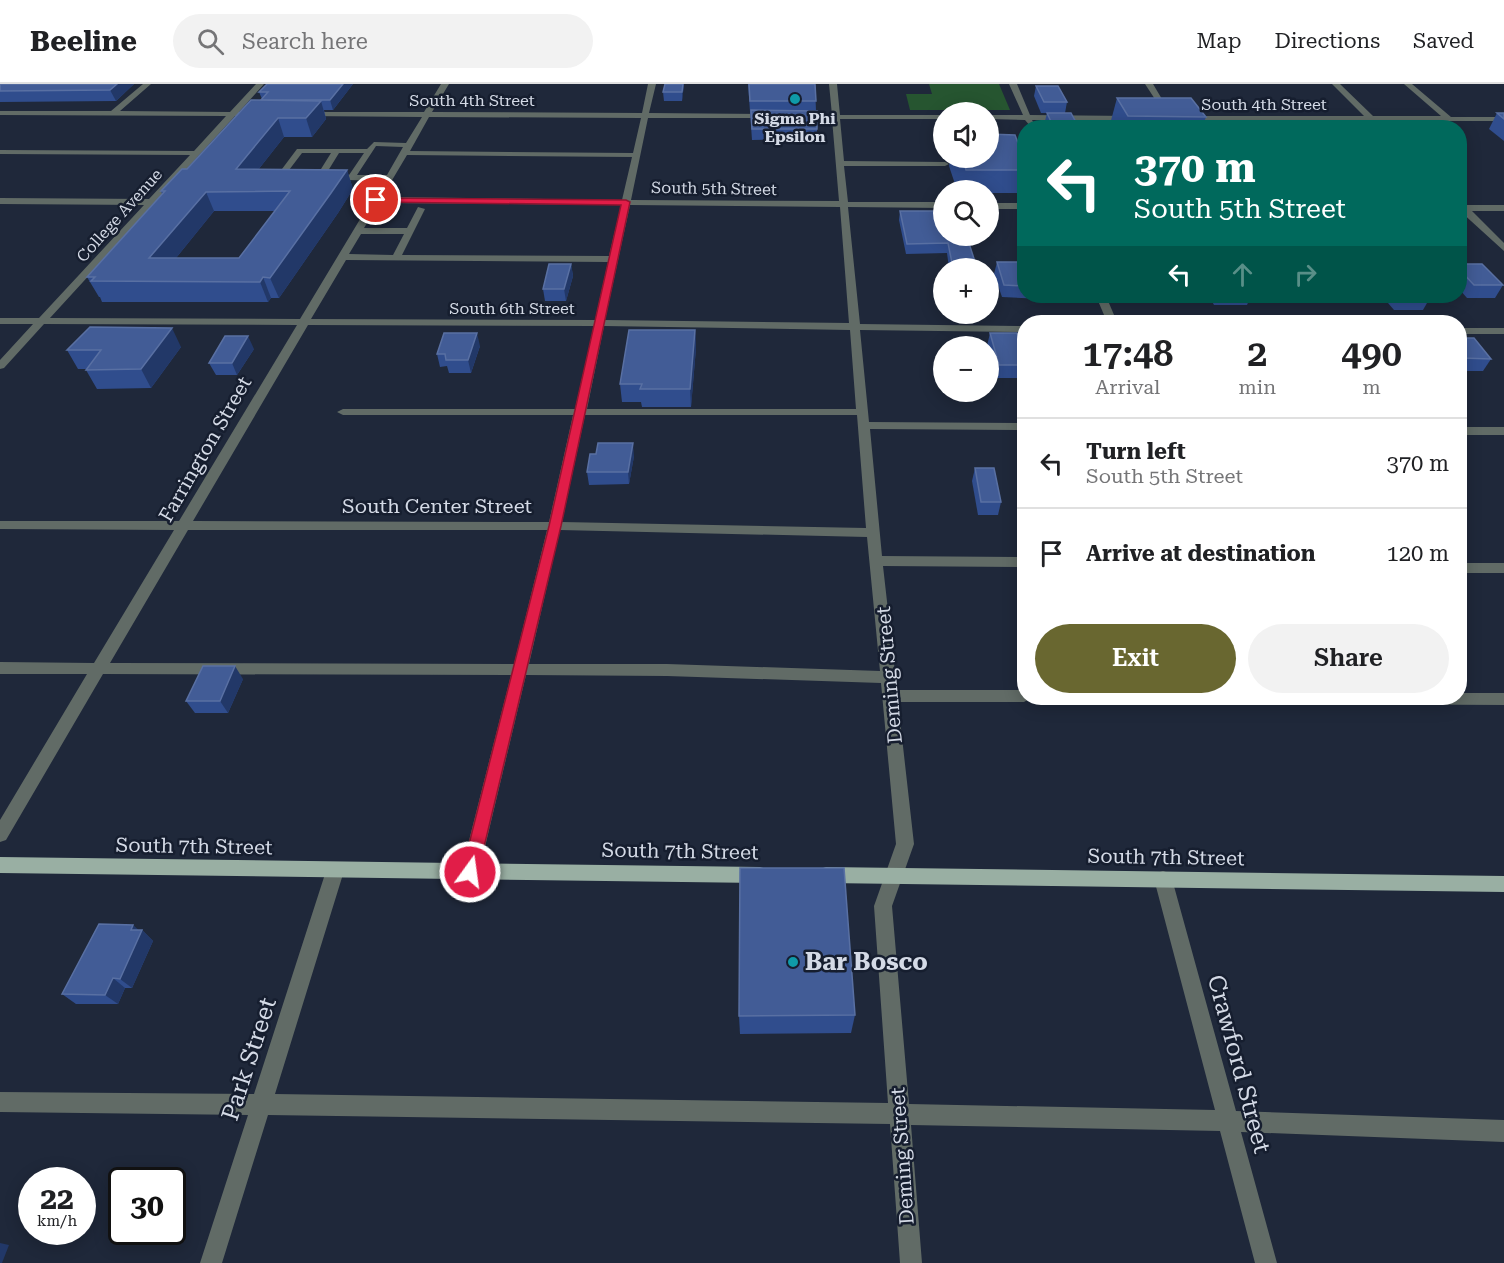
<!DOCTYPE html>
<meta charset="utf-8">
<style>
:root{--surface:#fff;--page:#f2f2f2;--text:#202124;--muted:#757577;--line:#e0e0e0;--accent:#696730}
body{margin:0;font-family:"Roboto Serif",serif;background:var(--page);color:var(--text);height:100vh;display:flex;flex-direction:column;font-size:22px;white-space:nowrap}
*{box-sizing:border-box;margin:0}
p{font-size:20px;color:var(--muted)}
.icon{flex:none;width:33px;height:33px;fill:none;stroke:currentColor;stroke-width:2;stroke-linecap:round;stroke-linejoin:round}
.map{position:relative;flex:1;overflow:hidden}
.panel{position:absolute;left:1017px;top:231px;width:450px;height:390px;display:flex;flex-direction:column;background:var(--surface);border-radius:24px;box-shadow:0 3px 15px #0003}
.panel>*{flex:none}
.top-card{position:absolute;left:1017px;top:36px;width:450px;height:183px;border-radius:24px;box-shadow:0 3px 15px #0003;background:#00695c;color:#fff;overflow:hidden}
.buttons{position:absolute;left:933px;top:18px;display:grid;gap:12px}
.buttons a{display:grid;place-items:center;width:66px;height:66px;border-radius:50%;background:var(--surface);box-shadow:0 3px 15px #0003;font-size:30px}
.speed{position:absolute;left:18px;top:1083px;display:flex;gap:12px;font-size:30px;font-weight:700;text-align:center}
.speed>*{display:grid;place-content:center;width:78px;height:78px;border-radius:50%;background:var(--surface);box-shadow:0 3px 15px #0003;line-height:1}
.speed small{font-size:15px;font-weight:400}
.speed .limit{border:3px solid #111;border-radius:9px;background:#fff;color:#111}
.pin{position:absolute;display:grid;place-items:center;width:51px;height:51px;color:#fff;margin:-26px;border:3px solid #fff;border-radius:50%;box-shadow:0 2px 6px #0007}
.me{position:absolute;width:66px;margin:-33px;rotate:14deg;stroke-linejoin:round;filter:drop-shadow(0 0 4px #0008)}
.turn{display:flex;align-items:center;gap:21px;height:126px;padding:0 18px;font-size:27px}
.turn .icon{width:78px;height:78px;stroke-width:2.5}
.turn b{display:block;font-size:42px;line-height:51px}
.lanes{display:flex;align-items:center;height:57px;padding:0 18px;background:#0003;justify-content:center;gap:30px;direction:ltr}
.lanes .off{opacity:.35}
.eta{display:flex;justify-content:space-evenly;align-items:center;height:102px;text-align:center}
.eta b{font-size:36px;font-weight:600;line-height:42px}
.cta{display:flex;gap:12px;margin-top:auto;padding:12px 18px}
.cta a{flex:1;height:69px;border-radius:36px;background:var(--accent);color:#fff;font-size:24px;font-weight:600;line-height:69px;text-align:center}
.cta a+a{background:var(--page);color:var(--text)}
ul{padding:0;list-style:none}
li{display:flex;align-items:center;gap:18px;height:90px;padding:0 18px;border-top:2px solid var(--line)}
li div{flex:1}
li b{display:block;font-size:22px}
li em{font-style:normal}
header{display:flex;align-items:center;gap:36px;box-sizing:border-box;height:84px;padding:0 30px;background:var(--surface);border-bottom:2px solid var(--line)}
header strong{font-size:28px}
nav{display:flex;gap:33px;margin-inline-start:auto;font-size:21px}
.search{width:420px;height:54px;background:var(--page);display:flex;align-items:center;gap:15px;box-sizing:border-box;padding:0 21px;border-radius:33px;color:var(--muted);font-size:22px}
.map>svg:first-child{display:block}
</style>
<header>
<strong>Beeline</strong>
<div class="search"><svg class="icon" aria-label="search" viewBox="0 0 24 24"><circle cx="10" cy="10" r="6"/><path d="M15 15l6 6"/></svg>Search here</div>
<nav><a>Map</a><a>Directions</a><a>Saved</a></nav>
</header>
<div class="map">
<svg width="1504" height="1179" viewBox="0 0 1504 1179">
<rect width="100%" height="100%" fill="#1f283a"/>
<!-- green -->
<polygon fill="#265530" points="929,0 999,0 1010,26 910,26 906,10 932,10"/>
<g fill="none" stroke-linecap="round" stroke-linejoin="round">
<!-- minor -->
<g fill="#616b66" fill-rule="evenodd">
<path d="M143,0H151L120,27L230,28L256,0H264L239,28H258L262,30L258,32H235L50,234L300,235L383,97L348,96L347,94L364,69H339L323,95L320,96L316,93L331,69H302L286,90L293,91V95L280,96L276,93L297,65H367L374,58L406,59L422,33L303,32L306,28H424L441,0H449L432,28L642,29L648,0H656L649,29L771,30L775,32L771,34H648L631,116L839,117L832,35H798L794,33L798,31H832L829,0H837L840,31H944V35H840L844,77L945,78L949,80L945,82H844L848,118H944V124L848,123L860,240L1024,242V248L860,246L869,338L1024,339V346L870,345L882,472L1024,473V483L883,482L897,606H1024V614H1031L1024,618H898L914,760L892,822L909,1020L1215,1026L1154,795L1157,789L1163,787L1169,789L1172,795L1236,1027L1504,1036V1058L1241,1048L1277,1179H1255L1220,1047L911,1041L922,1179H900L890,1040L268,1031L222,1179H200L248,1031L0,1028V1008L254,1010L326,787L329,781L335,779L341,781L344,787L275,1010L888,1019L874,822L896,760L881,599L667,592L526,591L479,788L476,794L470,796L464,794L461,788L511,591L103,590L6,756L0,758V736L87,590H0V578L94,579L174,446L0,445V437H179L297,241L44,240L4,284L0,285V276L33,240H0V234H39L144,121L0,120V114L149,115L190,71L0,70V66L194,67L226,32L0,31V27H111ZM429,33L641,34L633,69L410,67ZM376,62L403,63L387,91H357ZM407,71L632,73L622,116L382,113ZM379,119L621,121L609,172L402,171L425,125L418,123L407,144H364ZM630,121L840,123L849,239L605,236ZM361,150H404L393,171L349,170ZM346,176L608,178L595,236L311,235ZM308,241L594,242L575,325H343L337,328L343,331H573L549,438L193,437ZM604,242L850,246L856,325H587ZM585,331H857L866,444L562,438ZM188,446H547L514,580L110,579ZM560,446L867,453L880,587L667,580H529Z"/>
<polygon points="1009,0 1017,0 1030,31 1132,32 1136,34 1132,36 1032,36 1035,41 1031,43 1025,36 988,35 988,31 1023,31"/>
<polygon points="1145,0 1153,0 1172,32 1166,32"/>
<polygon points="1332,0 1340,0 1373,32 1441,32 1404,0 1412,0 1451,33 1504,33 1504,37 1377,37 1374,40 1369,37 1186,36 1182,34 1186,32 1364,32"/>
<polygon points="1460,117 1466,121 1504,121 1504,127 1472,127 1504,159 1504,167 1460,127"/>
<rect x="988" y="119" width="36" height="6"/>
<polygon points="1096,212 1106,212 1117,238 1107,238"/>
<rect x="1460" y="244" width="44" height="6"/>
<rect x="1460" y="343" width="44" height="8"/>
<rect x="1460" y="479" width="44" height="10"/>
<polygon points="1460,609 1504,609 1504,621 1308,620 1303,618 1300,614 1460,614"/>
</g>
<!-- major -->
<g fill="#99afa3" fill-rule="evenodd">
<polygon points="0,773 760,783 766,785 769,791 766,797 760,799 0,789"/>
<polygon points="826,783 1504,792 1504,808 826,799 820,797 817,791 820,785"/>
</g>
</g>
<!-- wall -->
<g fill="#304d8d" fill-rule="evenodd">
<polygon points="0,0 134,0 116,17 0,18"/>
<path d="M353,0L333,26H324L326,35L312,53H284L258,86H347L353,105L338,129L279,214H271L268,218H102L100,213H99L87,193L162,110L161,107L187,85L261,16L262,15L259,8ZM214,127H275L239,174H176Z"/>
<polygon points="665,0 684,0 682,17 664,17 663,8"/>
<polygon points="748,0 815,0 816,27 817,45 817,55 752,56"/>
<polygon points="1036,2 1067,18 1065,29 1041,29 1034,12"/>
<polygon points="1117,14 1206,33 1202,44 1109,44"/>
<polygon points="1047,29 1079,44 1048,44 1045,37"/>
<polygon points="1497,29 1504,29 1504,57 1489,45"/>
<polygon points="950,74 988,74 1024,75 1024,109 988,109 988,106 962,106 960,100 955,100 949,82"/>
<polygon points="900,127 944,127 977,184 949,184 947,169 906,170 899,136"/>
<polygon points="1460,127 1466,132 1460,144"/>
<polygon points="997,178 1024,178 1024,212 1044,212 1043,215 1002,213 994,190"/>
<polygon points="571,180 573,192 566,217 545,217 543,205"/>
<polygon points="1460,180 1503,201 1495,214 1467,214 1460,206"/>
<polygon points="1209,212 1251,212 1247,221 1214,221"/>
<polygon points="1382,212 1431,212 1423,226 1394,226"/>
<polygon points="695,246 696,264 691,323 642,323 641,318 622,318 620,300"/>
<polygon points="990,249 1024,281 1024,294 996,294 988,267 988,262 987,262"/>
<polygon points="1460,254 1491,275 1483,287 1460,287"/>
<polygon points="480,262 471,289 449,289 447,282 440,283 437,270"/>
<polygon points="181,263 151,304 97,305 86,286 86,285 78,285 67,266"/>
<polygon points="254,265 237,291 216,291 209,279"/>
<polygon points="596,370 634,372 629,400 589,401 587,388"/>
<polygon points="975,384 1001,418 998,431 978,431 972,397"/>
<polygon points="243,595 228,629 195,629 186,617"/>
<polygon points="140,846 142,846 153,857 132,904 125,904 118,920 76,920 62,910"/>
<polygon points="855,931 851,949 740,950 739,932"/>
</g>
<!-- shaded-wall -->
<g fill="#223868">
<polygon points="117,0 134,0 116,17 110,6"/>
<polygon points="343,0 353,0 333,26 330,16"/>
<polygon points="683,0 684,0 682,17 682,8"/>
<polygon points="321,17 326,35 312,53 306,34"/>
<polygon points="278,34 284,53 243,105 236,85"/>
<polygon points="347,86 353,105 338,129 279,214 270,194"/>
<polygon points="206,108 214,127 159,195 149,174"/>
<polygon points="571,180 573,192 566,217 564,205"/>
<polygon points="263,193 271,214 268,218 260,198"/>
<polygon points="172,244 181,263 151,304 141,285"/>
<polygon points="695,246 696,264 691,323 690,305"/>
<polygon points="477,249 480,262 471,289 468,276"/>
<polygon points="248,252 254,265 237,291 232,279"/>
<polygon points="633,359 634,372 629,400 628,388"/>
<polygon points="235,582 243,595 228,629 220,617"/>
<polygon points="133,841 141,848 142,846 153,857 132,904 120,895 131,846"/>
<polygon points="113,894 125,904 118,920 105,911"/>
<polygon points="0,1159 9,1161 2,1179 0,1179"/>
</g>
<!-- building -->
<g fill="#425c96" stroke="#5970a3" stroke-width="1.5" fill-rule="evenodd">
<polygon points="0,0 117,0 110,6 0,7"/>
<polygon points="267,0 343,0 330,16 261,16 268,8 259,8"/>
<polygon points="665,0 683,0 682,8 663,8"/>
<polygon points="749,0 815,0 816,17 750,17"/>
<polygon points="1036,2 1058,2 1067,18 1044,18"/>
<polygon points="1117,14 1191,14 1206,33 1128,32"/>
<path d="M251,16L321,17L306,34H278L236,85L347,86L331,109L270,194L263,193L260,198L91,197L95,193H87L165,107H161L182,85H187ZM290,107L239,174H149L206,108Z"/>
<polygon points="751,26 817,27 817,45 752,45"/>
<polygon points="1047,29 1071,29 1079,44 1054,44"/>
<polygon points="1497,29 1504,29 1504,35"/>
<polygon points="988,50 1015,51 1024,75 1024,86 966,86 964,78 959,78 957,74 988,74"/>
<polygon points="900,127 944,127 944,152 960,152 960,153 967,153 977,184 953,184 948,159 907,160"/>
<polygon points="1460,127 1466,132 1460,132"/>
<polygon points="997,178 1024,178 1024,202 1004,201"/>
<polygon points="549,180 571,180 564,205 543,205"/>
<polygon points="1460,180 1482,180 1503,201 1474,201 1460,186"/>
<polygon points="90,243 172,244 141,285 86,286 101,266 67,266"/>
<polygon points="629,246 695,246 690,305 640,305 642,300 620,300"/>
<polygon points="444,249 477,249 468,276 446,276 445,270 437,270"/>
<polygon points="990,249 1017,249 1024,272 1024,281 999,281"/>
<polygon points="225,252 248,252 232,279 209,279"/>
<polygon points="1460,254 1474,254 1491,275 1461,274 1460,273"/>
<polygon points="598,359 633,359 628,388 587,388 590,370 596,370"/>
<polygon points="975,384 994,384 1001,418 981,418"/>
<polygon points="203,582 235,582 220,617 186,617"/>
<polygon points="740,784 844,784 855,931 739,932"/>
<polygon points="99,840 133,841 131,846 142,846 120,895 113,894 105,911 62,910"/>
</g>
<!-- route -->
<polygon fill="#e11d48" stroke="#92132f" stroke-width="1.5" points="373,114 626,116 630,118 561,442 478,788 476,793 470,795 464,793 462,788 549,442 621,121 376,118"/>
<!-- markers -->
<g fill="#0f9aa8" stroke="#161e2f" stroke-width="2">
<circle cx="795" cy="15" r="6"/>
<circle cx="793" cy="878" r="6"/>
</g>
<g text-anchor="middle" stroke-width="5" stroke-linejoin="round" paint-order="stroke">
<!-- far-street labels -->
<g font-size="16" fill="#d4dae6" stroke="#161e2f">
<text x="472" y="22">South 4th Street</text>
<text x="1264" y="26">South 4th Street</text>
<text transform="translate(714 104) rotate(1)" y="6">South 5th Street</text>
<text transform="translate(119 131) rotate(-48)" y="6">College Avenue</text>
<text x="512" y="230">South 6th Street</text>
</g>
<!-- far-poi labels -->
<g font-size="16" font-weight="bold" fill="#d4dae6" stroke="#161e2f">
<text x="795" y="40">Sigma Phi<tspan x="795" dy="18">Epsilon</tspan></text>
</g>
<!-- street labels -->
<g font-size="20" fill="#d4dae6" stroke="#161e2f">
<text transform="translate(205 365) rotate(-60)" y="7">Farrington Street</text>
<text x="437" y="429">South Center Street</text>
<text transform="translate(889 591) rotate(-95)" y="7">Deming Street</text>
<text transform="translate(194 762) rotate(1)" y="7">South 7th Street</text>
<text transform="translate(680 767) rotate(1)" y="7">South 7th Street</text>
<text transform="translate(1166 773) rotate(1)" y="7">South 7th Street</text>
<text transform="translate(902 1072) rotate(-94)" y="7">Deming Street</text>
</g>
<!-- near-poi labels -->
<g font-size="24" font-weight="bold" fill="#d4dae6" stroke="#161e2f" text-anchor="start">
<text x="805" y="886">Bar Bosco</text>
</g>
<!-- near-street labels -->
<g font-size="24" fill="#d4dae6" stroke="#161e2f">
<text transform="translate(249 975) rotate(-72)" y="8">Park Street</text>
<text transform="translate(1239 980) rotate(75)" y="8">Crawford Street</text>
</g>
</g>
</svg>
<div class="buttons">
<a><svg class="icon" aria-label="sound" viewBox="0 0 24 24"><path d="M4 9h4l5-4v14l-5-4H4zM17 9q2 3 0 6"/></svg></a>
<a><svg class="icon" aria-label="search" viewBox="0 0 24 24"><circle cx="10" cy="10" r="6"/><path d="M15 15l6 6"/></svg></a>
<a>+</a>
<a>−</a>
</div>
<div class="speed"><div>22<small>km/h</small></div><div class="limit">30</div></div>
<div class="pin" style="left:376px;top:116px;background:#d93025"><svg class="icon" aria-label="arrive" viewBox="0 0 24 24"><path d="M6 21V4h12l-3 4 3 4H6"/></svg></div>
<svg class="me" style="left:470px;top:788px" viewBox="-20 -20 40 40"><circle r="17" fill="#e11d48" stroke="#fff" stroke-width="3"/><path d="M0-11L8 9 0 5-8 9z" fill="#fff"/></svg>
<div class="top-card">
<div class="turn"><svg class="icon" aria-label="left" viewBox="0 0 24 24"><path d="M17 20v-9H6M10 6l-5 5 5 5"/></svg><div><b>370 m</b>South 5th Street</div></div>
<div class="lanes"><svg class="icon" aria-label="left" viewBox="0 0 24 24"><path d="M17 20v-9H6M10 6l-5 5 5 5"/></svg><svg class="icon off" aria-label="ahead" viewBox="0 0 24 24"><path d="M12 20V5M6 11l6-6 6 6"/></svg><svg class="icon off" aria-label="right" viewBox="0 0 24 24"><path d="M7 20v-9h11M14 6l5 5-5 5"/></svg></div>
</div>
<section class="panel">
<div class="eta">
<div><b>17:48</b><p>Arrival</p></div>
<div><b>2</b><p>min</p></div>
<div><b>490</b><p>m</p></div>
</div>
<ul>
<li><svg class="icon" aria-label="left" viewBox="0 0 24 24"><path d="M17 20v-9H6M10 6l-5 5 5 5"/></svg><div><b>Turn left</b><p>South 5th Street</p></div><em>370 m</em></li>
<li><svg class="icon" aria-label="arrive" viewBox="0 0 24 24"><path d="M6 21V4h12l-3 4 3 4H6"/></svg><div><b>Arrive at destination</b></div><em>120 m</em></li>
</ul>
<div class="cta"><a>Exit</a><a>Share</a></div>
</section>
</div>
